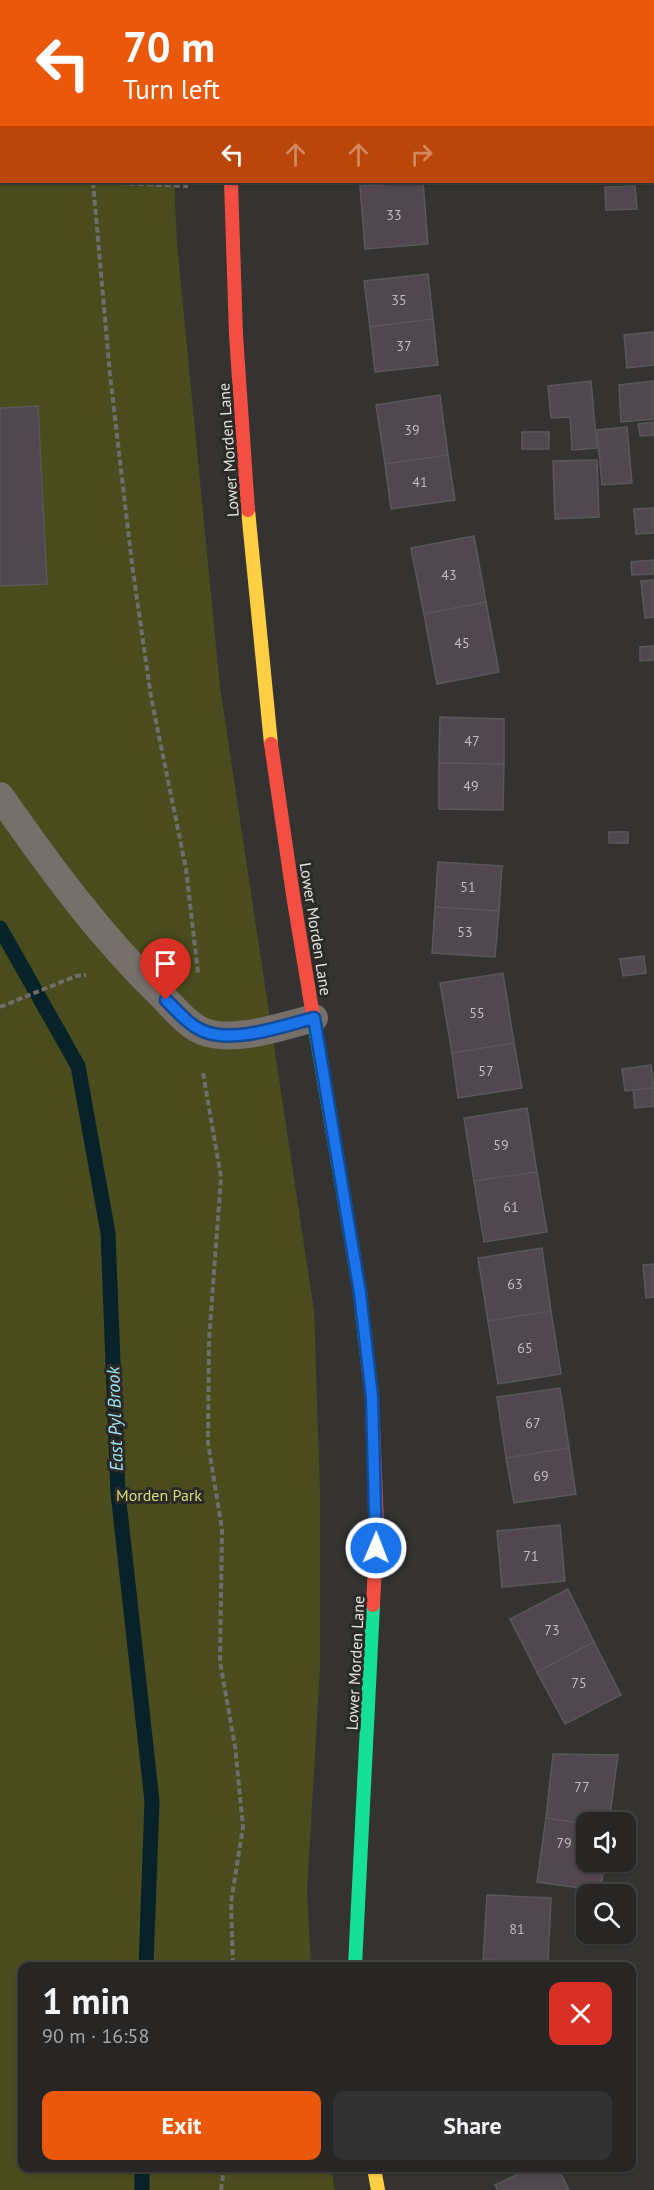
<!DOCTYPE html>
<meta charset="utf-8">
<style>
:root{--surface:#272625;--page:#333232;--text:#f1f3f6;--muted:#a4a5a7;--line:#434342;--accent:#ea580c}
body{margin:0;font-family:"PT Sans",sans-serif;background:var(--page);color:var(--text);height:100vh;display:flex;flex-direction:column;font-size:22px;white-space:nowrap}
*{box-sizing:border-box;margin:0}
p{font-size:20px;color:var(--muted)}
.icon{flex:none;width:33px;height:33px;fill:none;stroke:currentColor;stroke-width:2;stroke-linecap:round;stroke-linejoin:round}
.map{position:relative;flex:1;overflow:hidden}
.panel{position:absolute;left:18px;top:1962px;width:618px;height:210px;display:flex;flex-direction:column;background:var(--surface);border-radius:12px;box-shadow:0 2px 4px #0004,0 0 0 2px var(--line)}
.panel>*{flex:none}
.top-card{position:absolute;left:0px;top:0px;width:654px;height:183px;box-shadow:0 2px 4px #0004,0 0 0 2px var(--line);background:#ea580c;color:#fff;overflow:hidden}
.tools{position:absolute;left:576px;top:1812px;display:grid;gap:12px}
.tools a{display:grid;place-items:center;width:60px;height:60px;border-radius:12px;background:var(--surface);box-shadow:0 2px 4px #0004,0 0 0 2px var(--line);font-size:30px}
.pin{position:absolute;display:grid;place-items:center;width:51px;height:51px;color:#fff;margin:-62px -26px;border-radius:50% 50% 50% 0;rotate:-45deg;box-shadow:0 0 6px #0007}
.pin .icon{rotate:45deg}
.me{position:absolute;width:66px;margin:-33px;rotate:1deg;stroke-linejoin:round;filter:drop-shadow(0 0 4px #0008)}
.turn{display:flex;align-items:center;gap:21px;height:126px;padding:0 24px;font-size:27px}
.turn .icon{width:78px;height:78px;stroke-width:2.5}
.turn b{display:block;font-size:42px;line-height:51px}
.lanes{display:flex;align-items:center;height:57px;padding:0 24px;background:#0003;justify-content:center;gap:30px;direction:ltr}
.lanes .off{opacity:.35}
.round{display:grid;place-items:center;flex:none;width:63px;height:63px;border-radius:12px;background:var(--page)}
.headline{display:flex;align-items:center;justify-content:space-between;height:102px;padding:0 24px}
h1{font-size:36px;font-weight:600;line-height:45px}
.cta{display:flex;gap:12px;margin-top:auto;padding:12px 24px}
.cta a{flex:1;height:69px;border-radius:12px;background:var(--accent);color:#fff;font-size:24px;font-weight:600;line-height:69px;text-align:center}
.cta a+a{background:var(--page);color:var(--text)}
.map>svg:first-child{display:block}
</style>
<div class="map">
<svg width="654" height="2190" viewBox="0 0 654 2190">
<rect width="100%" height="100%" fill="#343331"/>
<!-- green -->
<polygon fill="#4a4c1d" points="0,0 166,0 2,2 2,182 174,182 177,244 220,687 314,1311 320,1490 320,1668 307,1891 311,1966 22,1966 22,2168 331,2168 335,2190 0,2190"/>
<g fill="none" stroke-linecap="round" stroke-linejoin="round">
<!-- stream -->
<g stroke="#072228" stroke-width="15">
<polyline points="0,928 78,1066 108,1233 118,1493 152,1801 146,1966"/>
<polyline points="142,2168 142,2190"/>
</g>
</g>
<!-- building -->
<g fill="#51474f" stroke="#595858" stroke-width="1.5">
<rect x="348" y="0" width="65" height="2"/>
<polygon points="359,182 417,182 360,186"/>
<polygon points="423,182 428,244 365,249 360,186"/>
<polygon points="635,186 637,209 606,210 605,187"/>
<polygon points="428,274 433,319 370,327 364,281"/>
<polygon points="433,319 438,365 375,372 370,327"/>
<polygon points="654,332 654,365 627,368 624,335"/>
<polygon points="591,381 597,448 572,450 570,417 551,418 548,386"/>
<polygon points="654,381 654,419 621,422 619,385"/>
<polygon points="440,395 448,455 385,464 376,405"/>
<polygon points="38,406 47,584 0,586 0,408"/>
<polygon points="654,422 654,435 640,436 638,424"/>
<polygon points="627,427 632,483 602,485 597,430"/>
<rect x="522" y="432" width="27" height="17"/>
<polygon points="448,455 455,500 391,509 385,464"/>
<polygon points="597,460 599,517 555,519 553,461"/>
<polygon points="654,508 654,533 636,534 634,509"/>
<polygon points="474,536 486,602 424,614 411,548"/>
<polygon points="654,560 654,574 632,575 631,562"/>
<polygon points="654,580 654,617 645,618 641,581"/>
<polygon points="486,602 499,672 437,684 424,614"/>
<polygon points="654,646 654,660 640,661 640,647"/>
<polygon points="440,717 504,719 504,764 439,763"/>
<polygon points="439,763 504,764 503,810 439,809"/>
<rect x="609" y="832" width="19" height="11"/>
<polygon points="438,862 502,866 499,911 435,907"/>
<polygon points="435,907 499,911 495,957 432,953"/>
<polygon points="644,956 646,973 623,976 620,959"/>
<polygon points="503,973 514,1043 452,1053 440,983"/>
<polygon points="514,1043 522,1088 458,1098 452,1053"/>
<polygon points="651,1065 654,1088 625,1091 622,1069"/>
<polygon points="654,1088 654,1106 635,1108 633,1090"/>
<polygon points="527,1108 537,1172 474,1181 464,1118"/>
<polygon points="537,1172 547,1232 484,1242 474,1181"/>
<polygon points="542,1248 551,1311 488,1321 478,1258"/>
<polygon points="654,1264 654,1297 646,1298 643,1265"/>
<polygon points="551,1311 561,1374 498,1384 488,1321"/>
<polygon points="560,1388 569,1448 506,1458 497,1397"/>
<polygon points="569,1448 576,1494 514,1503 506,1458"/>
<polygon points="560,1525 565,1581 502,1587 497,1531"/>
<polygon points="568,1589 594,1642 537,1672 510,1619"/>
<polygon points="594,1642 621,1695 565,1724 537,1672"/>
<polygon points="553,1754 618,1755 609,1822 586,1824 546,1818"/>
<polygon points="546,1818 586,1824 586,1862 604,1862 601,1891 537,1882"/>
<polygon points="487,1895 551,1898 548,1963 483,1960"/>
<polygon points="483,1960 548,1963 547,1966 483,1966"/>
<polygon points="531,2168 558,2168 569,2190 498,2190 495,2185"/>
</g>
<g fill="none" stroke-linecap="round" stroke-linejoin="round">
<!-- path -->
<g stroke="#706c68" stroke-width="4" stroke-dasharray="6 3" stroke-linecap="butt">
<polyline points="106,2 106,0"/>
<polyline points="93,182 110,375 132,564 151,697 186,869 198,973"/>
<polyline points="93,182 188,186"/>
<polyline points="0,1007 76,976 86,975"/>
<polyline points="203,1073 221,1177 209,1340 208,1443 222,1529 220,1662 235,1746 243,1827 231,1902 233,1966"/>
<polyline points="221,2190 224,2168"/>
</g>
<!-- lane -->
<path stroke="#776f6a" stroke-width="28" d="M0,796C49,866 99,935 161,995C173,1007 186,1024 202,1031C233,1044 283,1026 314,1018"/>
<!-- fast -->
<g stroke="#16e098" stroke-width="14">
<polyline points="314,1022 360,1293 365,1340"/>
<polyline points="355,1966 373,1605"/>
</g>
<!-- slow -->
<g stroke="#ffcf43" stroke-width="14">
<polyline points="224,0 224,2"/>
<polyline points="248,510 271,744"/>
<polyline points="374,2168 378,2190"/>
</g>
<!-- jam -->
<g stroke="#f24e42" stroke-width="14">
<polyline points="231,182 236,335 248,510"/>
<polyline points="271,744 293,895 314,1022"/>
<polyline points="365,1340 372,1397 377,1526 373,1605"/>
</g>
</g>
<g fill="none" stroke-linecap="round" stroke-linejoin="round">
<!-- route casing -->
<g stroke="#114b97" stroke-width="15">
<path id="route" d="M166,1000C177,1011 189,1025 203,1031C234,1044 282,1026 314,1018L360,1293L372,1397L376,1548"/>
</g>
<!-- route -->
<use href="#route" stroke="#1a73e8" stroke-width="10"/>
</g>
<g text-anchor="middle" stroke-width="6" stroke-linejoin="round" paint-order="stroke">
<!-- number labels -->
<g font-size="14" fill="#bfbcbc">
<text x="394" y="220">33</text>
<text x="399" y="305">35</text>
<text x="404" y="351">37</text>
<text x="412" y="435">39</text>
<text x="420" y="487">41</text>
<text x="449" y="580">43</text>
<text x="462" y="648">45</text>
<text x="472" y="746">47</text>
<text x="471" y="791">49</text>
<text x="468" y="892">51</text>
<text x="465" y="937">53</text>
<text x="477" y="1018">55</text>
<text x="486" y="1076">57</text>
<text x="501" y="1150">59</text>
<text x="511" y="1212">61</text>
<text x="515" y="1289">63</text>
<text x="525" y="1353">65</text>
<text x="533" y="1428">67</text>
<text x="541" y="1481">69</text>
<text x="531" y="1561">71</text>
<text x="552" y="1635">73</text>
<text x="579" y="1688">75</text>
<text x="582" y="1792">77</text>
<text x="564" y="1848">79</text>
<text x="517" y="1934">81</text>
</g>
<!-- street labels -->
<g font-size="16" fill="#e4e3e0" stroke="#2b2a26">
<text transform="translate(228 450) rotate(-94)" y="6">Lower Morden Lane</text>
<text transform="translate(316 929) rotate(81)" y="6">Lower Morden Lane</text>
<text transform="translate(355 1663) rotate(-87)" y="6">Lower Morden Lane</text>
</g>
<!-- park labels -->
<g font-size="16" fill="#d6dc7b" stroke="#2b2a26">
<text x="159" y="1501">Morden Park</text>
</g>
<!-- water labels -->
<g font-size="18" font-style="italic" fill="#9fe3f6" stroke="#2b2a26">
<text transform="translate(115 1419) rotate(-92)" y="6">East Pyl Brook</text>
</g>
</g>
</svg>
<div class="tools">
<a><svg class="icon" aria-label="sound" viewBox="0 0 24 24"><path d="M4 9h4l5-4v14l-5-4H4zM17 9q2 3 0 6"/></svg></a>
<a><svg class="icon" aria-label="search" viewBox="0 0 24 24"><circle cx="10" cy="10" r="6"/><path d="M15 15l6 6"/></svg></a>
</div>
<div class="pin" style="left:166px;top:1000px;background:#d93025"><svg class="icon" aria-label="arrive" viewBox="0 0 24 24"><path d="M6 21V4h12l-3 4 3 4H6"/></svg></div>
<svg class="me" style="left:376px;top:1548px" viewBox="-20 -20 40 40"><circle r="17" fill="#1a73e8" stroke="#fff" stroke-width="3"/><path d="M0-11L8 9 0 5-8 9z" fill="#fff"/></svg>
<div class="top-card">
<div class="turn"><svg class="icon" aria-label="left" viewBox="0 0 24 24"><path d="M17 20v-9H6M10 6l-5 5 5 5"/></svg><div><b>70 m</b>Turn left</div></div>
<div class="lanes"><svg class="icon" aria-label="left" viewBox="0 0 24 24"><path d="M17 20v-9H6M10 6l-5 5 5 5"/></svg><svg class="icon off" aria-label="ahead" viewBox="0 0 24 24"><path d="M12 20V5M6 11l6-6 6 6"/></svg><svg class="icon off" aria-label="ahead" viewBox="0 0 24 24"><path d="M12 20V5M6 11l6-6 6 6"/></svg><svg class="icon off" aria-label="right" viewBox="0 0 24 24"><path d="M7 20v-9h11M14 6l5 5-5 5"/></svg></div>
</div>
<section class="panel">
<div class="headline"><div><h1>1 min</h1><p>90 m · 16:58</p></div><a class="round" style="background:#d93025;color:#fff"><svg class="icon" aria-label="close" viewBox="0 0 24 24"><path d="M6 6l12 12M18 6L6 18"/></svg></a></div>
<div class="cta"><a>Exit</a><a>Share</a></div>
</section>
</div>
